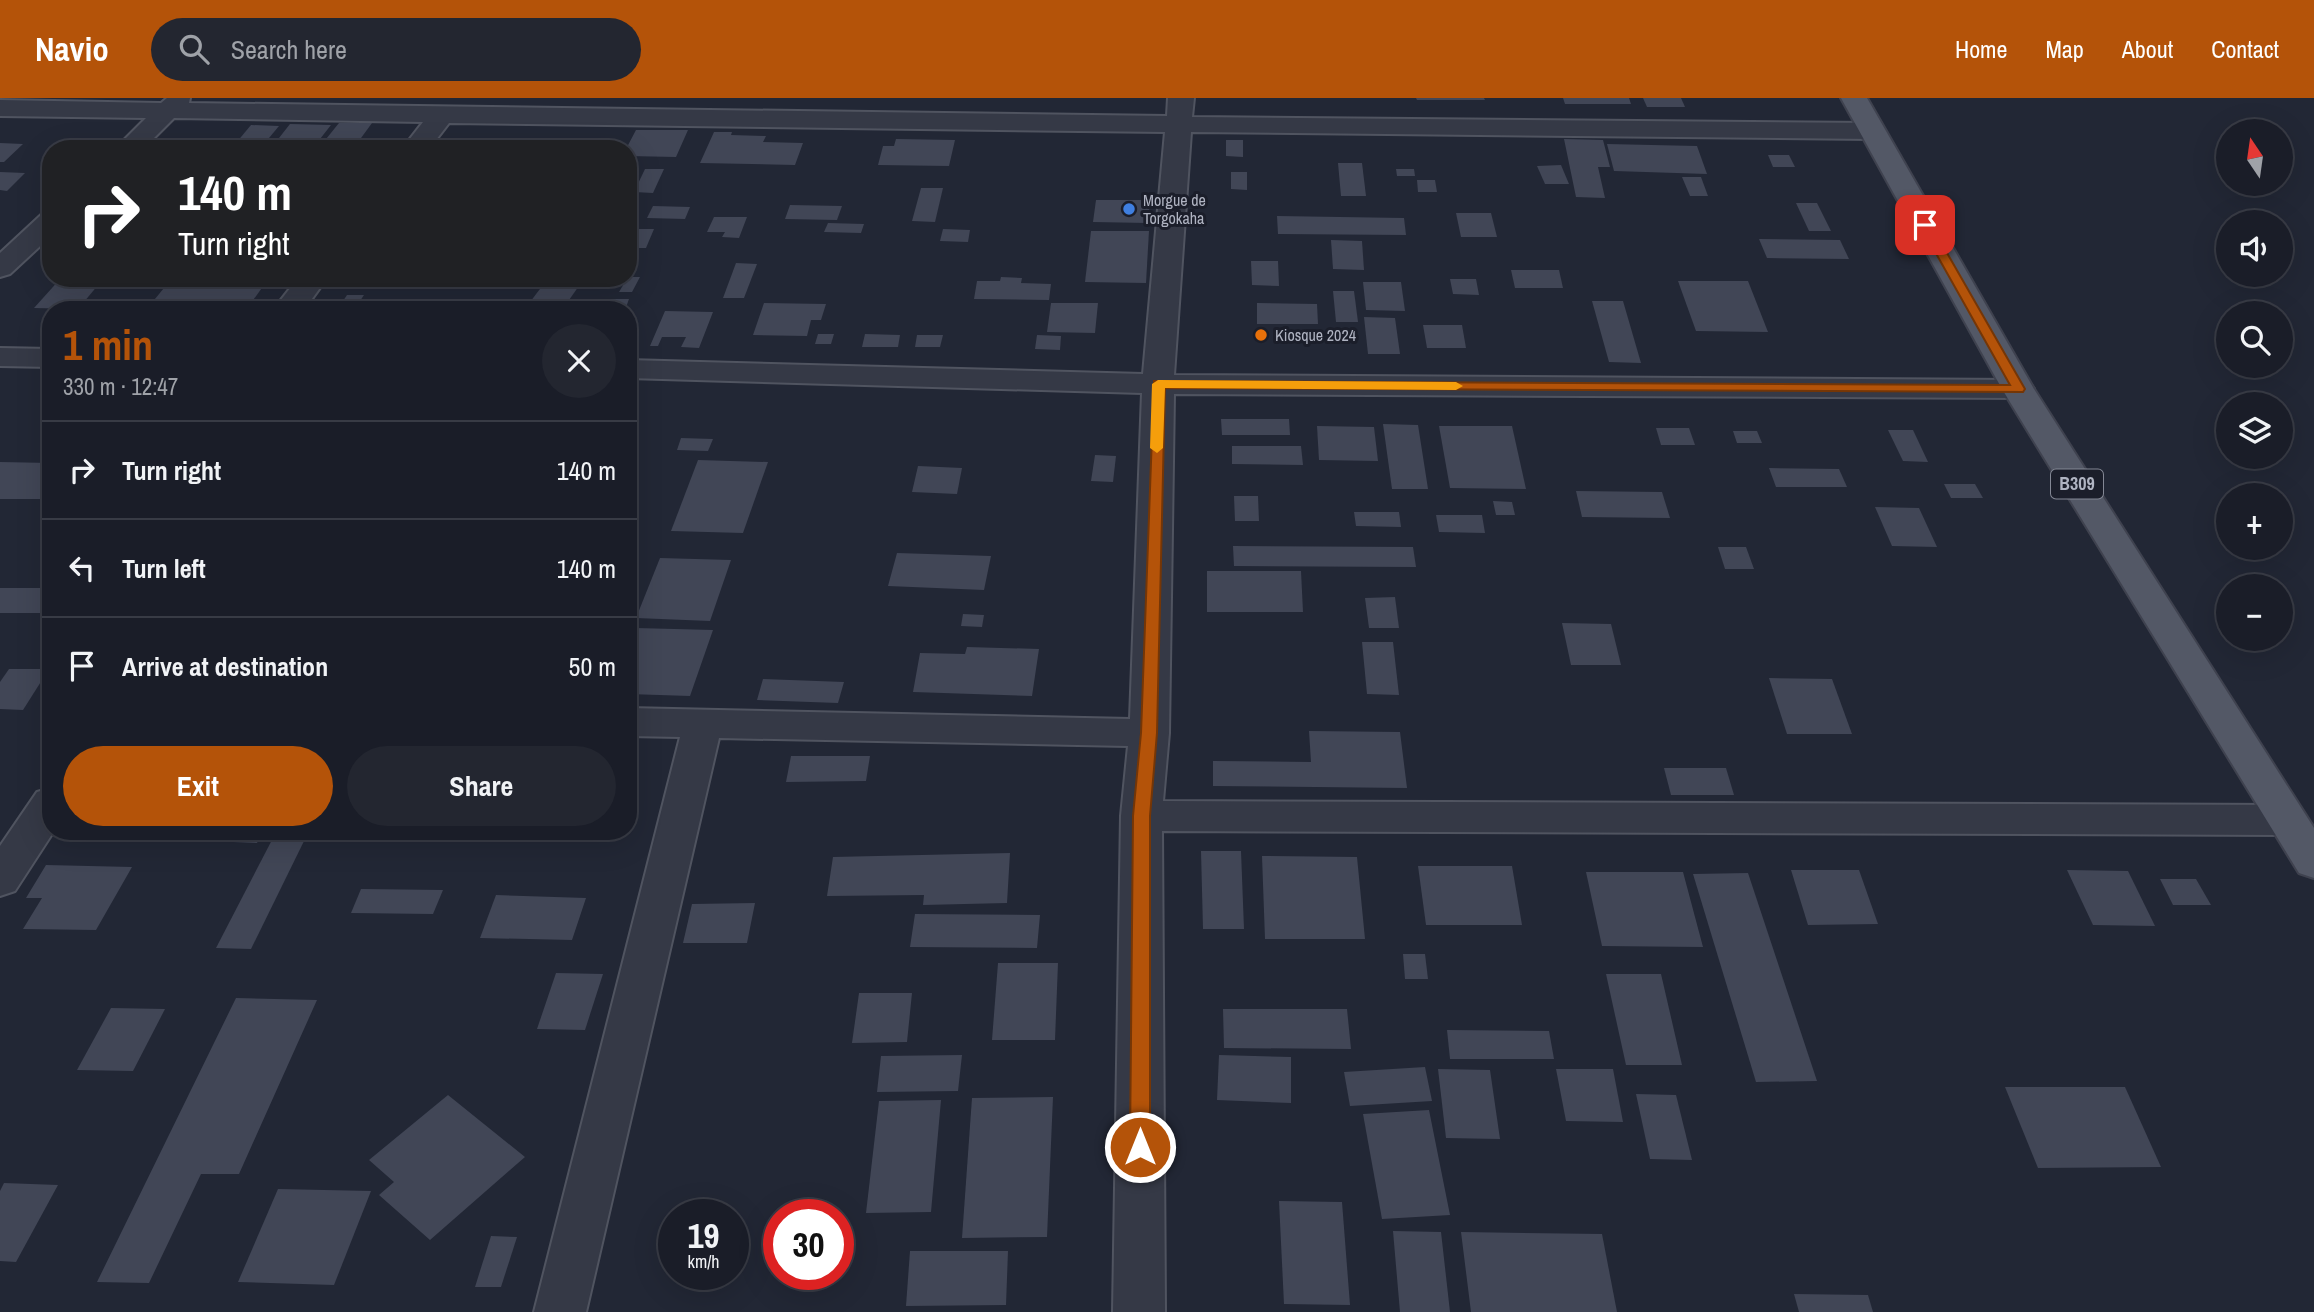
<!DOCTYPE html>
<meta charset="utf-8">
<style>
:root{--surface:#1a1d28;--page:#232630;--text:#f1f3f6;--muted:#9fa2a8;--line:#383b45;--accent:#b45309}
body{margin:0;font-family:"Archivo Narrow",sans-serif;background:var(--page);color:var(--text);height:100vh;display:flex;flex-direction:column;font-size:26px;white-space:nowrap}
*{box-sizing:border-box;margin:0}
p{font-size:23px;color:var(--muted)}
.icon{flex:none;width:38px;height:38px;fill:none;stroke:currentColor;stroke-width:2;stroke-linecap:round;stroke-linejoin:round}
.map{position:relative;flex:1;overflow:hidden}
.panel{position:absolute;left:42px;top:203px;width:595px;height:539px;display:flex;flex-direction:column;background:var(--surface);border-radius:28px;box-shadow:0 7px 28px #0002,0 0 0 2px var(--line)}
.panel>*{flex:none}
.guide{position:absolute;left:42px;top:42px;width:595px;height:147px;border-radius:28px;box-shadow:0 7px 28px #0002,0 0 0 2px var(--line);background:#202124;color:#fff;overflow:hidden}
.needle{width:46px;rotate:347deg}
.controls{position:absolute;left:2216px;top:21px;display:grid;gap:14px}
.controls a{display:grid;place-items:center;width:77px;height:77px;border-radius:50%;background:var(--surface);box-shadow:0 7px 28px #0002,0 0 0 2px var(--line);font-size:35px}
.speed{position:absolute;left:658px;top:1101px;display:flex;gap:14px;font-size:35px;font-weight:700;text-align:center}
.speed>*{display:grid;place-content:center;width:91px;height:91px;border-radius:50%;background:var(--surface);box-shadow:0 7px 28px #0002,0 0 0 2px var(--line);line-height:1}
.speed small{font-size:18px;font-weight:400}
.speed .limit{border:10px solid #d22;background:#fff;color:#111}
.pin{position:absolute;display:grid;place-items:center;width:60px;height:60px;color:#fff;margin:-30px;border-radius:14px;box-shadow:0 4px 10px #0006}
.me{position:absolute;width:77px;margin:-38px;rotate:0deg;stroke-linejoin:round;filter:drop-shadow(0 0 5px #0008)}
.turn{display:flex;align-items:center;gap:24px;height:147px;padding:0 21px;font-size:32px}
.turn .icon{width:91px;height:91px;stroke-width:2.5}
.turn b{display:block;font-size:49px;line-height:60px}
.round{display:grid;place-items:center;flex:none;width:74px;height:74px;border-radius:37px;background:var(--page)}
.headline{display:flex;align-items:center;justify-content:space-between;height:119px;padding:0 21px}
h1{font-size:42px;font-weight:700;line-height:52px;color:var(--accent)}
.button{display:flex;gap:14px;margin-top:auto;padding:14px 21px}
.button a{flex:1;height:80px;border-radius:42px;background:var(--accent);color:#fff;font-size:28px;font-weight:700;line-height:80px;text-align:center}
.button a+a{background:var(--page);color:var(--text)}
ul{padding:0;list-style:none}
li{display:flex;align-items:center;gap:21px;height:98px;padding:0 21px;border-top:2px solid var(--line)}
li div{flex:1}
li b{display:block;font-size:26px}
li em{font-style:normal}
header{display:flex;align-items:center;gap:42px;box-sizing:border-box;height:98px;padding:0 35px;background:var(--accent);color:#fff}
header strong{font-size:33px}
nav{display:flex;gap:38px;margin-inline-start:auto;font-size:24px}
.search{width:490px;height:63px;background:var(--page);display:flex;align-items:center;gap:18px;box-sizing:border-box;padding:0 24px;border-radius:38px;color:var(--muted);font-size:26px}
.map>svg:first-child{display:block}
</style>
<header>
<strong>Navio</strong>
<div class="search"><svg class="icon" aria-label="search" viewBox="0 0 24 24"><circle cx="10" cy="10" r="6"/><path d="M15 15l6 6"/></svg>Search here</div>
<nav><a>Home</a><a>Map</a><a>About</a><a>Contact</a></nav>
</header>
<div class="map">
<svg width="2314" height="1214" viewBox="0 0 2314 1214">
<rect width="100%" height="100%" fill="#222735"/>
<!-- building -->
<g fill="#414656">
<polygon points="1416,0 1484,0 1485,2 1417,2"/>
<polygon points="1563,0 1629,0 1631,6 1565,6"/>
<polygon points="1643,0 1681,0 1685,9 1647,9"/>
<polygon points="339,25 372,25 353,51 318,51"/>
<polygon points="290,26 331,27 320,41 279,40"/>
<polygon points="251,27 279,28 264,46 236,45"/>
<polygon points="636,32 688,32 676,59 628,58 628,51 626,51"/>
<polygon points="714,34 732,34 731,37 766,38 763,44 803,45 795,67 700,65"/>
<polygon points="896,41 955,42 949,68 878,67 883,48 894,48"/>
<polygon points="1564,41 1603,42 1610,69 1598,69 1605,100 1576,99"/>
<polygon points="1226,42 1243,42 1243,59 1226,58"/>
<polygon points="0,45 23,46 4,64 0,64"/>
<polygon points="1607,46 1697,48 1707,76 1614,73"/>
<polygon points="1768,57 1789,57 1795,69 1773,69"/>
<polygon points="1338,65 1362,65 1366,98 1341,98"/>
<polygon points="1561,67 1569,86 1545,86 1537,68"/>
<polygon points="645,71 664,71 653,95 634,94"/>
<polygon points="1396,71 1414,71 1415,78 1397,78"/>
<polygon points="0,74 25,75 7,93 0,92"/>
<polygon points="1231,74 1247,74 1247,92 1231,91"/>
<polygon points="1682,79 1701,79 1708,98 1690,98"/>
<polygon points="1417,82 1435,82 1437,94 1418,94"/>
<polygon points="921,90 943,90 935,124 912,123"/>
<polygon points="1096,102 1150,102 1148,125 1093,124"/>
<polygon points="1796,105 1817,105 1831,133 1809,133"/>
<polygon points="790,107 842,108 837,122 785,121"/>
<polygon points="653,108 690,109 685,121 647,120"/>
<polygon points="1456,115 1491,115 1497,139 1461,139"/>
<polygon points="1277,118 1404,120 1406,137 1278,136"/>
<polygon points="714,119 747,119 739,140 722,139 725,134 707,134"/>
<polygon points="828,125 864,126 861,135 824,134"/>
<polygon points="636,131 654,131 646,150 628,150"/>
<polygon points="943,131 970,132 968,144 940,143"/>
<polygon points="1091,133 1149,133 1146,185 1085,184"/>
<polygon points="1759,141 1840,142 1849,161 1767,160"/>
<polygon points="1331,142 1362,143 1364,172 1333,171"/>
<polygon points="1251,163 1278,163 1279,188 1252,187"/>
<polygon points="736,165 757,166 744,200 723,200"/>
<polygon points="1511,172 1559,172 1563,190 1515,190"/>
<polygon points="628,179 640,179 632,194 619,194"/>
<polygon points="1001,179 1022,180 1021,185 1051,186 1049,202 974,201 977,183 1000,183"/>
<polygon points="61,180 104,180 78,211 34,210"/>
<polygon points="1450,181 1476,181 1479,197 1453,196"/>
<polygon points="546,183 581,185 562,212 524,212"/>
<polygon points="1678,183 1748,183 1768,234 1696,233"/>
<polygon points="1363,184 1401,184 1405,213 1366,212"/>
<polygon points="168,185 264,187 246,212 146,212"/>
<polygon points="1333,193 1354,193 1358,224 1336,224"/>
<polygon points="347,197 364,197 358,206 341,206"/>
<polygon points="601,201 629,201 625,212 596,212"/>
<polygon points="1592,203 1623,203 1641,265 1609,264"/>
<polygon points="764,205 826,206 821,222 811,222 807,238 753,237"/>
<polygon points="1051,205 1098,205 1095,235 1047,234"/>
<polygon points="1257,205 1317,206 1318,226 1257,226"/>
<polygon points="665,213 713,214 699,250 681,249 686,239 662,239 658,248 650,248"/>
<polygon points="1364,219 1395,220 1400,256 1368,256"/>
<polygon points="1423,227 1462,227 1466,250 1427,250"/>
<polygon points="818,236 834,236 831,246 815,246"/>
<polygon points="865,236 900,237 898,249 862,249"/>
<polygon points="917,237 943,237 940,249 915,249"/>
<polygon points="1037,237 1061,238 1060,252 1035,251"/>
<polygon points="1221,321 1289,321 1290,337 1222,337"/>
<polygon points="1383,326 1418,327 1428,391 1392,391"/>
<polygon points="1317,328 1374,329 1378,363 1319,362"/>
<polygon points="1439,328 1512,328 1526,391 1450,390"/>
<polygon points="1656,330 1689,330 1695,347 1661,347"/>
<polygon points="1888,332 1913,332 1928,364 1903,363"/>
<polygon points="1733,333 1757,333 1762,345 1737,345"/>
<polygon points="681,340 713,341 708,353 677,352"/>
<polygon points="1232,348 1301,348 1303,367 1232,366"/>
<polygon points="1095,357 1116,358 1113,384 1091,383"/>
<polygon points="698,362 768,364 743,435 671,433"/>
<polygon points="0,364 51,365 51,393 45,401 0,401"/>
<polygon points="918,368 962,370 957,396 912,394"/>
<polygon points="1769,370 1839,371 1847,389 1776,389"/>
<polygon points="1944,386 1975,386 1983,400 1951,400"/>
<polygon points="1576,393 1662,394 1670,420 1582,419"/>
<polygon points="1234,398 1258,398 1259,423 1235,423"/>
<polygon points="1493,403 1512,404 1515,417 1496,417"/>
<polygon points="1875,409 1919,410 1937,449 1892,448"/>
<polygon points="1354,414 1399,414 1401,429 1356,428"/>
<polygon points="1436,417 1482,417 1485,435 1439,434"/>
<polygon points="1233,448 1413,449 1416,469 1234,468"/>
<polygon points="1718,449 1746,449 1754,471 1725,471"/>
<polygon points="897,455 991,458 984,492 888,488"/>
<polygon points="660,460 731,462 710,523 636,520"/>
<polygon points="1207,473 1301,473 1303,514 1207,514"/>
<rect x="0" y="490" width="51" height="25"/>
<polygon points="1395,499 1399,530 1369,530 1365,500"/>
<polygon points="963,516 984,517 982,529 961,528"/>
<polygon points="1562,525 1611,526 1621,567 1571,567"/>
<polygon points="636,530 713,532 690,598 628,596 628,550"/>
<polygon points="1362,544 1393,544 1399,597 1367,596"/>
<polygon points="967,549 1039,551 1032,598 913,594 920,555 965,556"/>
<polygon points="9,571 49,571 23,612 0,611 0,584"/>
<polygon points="1769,580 1832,581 1852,636 1787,636"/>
<polygon points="763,581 844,584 838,605 757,602"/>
<polygon points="1309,633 1400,634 1407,690 1213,688 1213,663 1311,664"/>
<polygon points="791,658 870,658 866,683 786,684"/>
<polygon points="1664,670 1726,670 1734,697 1671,697"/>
<polygon points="238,733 263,733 257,745 233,744"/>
<polygon points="274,738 306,739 251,851 216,850"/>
<polygon points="1201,753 1241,753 1244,831 1203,831"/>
<polygon points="1010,755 1007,805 923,807 924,797 827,798 833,759"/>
<polygon points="1262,758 1357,759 1365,841 1265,841"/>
<polygon points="46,767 132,769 96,832 23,831 42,800 26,800"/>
<polygon points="1418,768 1512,768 1522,827 1426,827"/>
<polygon points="1791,772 1859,772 1878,826 1808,827"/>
<polygon points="2067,772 2128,773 2155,828 2093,827"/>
<polygon points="1586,774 1683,774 1703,849 1602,848"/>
<polygon points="1748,775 1817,983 1756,984 1693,776"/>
<polygon points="2160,781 2196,781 2211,807 2173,807"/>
<polygon points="361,791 443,792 433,816 351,815"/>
<polygon points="496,797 586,800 572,842 480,840"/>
<polygon points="755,805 747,845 683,845 692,806"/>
<polygon points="915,816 1040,817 1037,850 910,849"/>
<polygon points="1403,856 1425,856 1428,881 1405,881"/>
<polygon points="998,865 1058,865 1055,942 992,942"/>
<polygon points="556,875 603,876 585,932 537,931"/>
<polygon points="1606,876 1661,876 1682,967 1626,967"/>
<polygon points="859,895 912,895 907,944 852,945"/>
<polygon points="236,900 317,902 239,1076 201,1076 149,1185 97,1184"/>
<polygon points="111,910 165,911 133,973 77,972"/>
<polygon points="1223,911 1347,911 1351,951 1224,950"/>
<polygon points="1447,932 1549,933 1554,961 1450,961"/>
<polygon points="962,957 958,993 877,994 881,958"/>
<polygon points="1219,957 1291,959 1291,1005 1217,1002"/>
<polygon points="1425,969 1432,1003 1350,1008 1344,974"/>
<polygon points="1438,971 1490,972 1500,1041 1446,1040"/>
<polygon points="1556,971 1613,971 1623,1024 1566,1023"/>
<polygon points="2005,989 2125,989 2161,1069 2038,1070"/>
<polygon points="1636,996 1676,997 1692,1062 1650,1061"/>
<polygon points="448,997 525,1059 430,1142 379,1097 394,1084 369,1062"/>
<polygon points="1053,999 1047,1139 962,1140 972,1000"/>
<polygon points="941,1002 931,1114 866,1115 879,1003"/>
<polygon points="1429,1012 1450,1117 1382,1121 1363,1016"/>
<polygon points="4,1085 58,1087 16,1164 0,1163 0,1093"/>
<polygon points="278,1091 371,1093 334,1187 238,1184"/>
<polygon points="1279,1103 1342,1104 1350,1207 1284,1206"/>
<polygon points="1393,1133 1441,1134 1450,1214 1400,1214"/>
<polygon points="1461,1134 1602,1136 1617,1214 1471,1214"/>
<polygon points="491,1138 517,1139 501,1189 475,1189"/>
<polygon points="910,1153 1008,1153 1006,1207 906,1208"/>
<polygon points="1794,1196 1868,1197 1873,1214 1799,1214"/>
</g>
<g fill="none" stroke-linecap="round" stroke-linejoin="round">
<!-- street casing -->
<g stroke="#505460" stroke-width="4">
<g id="street">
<polygon points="167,0 190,0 189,5 1167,18 1168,0 1194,0 1192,19 1872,25 1881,28 1885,33 1881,38 1872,41 1191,34 1174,277 2018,282 2029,284 2034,291 2029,298 2018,300 1174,296 1169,635 1163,703 2285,707 2300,711 2306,722 2300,733 2285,737 1162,733 1165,1214 1113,1214 1121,718 1128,648 719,640 586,1214 534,1214 680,639 628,638 628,610 1130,621 1142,295 628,280 628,262 1143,276 1165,34 449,25 429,51 402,51 423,24 174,20 143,51 115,51 146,20 0,18 0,2 161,5"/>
<polygon points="51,115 51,138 10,176 0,179 0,155 41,117"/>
<polygon points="298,180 327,180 304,212 273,212"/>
<polygon points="0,250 51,251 51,269 0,268"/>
<polygon points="51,690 51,733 54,733 15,793 0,798 0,748 37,694"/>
</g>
</g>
<!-- primary casing -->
<g stroke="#3f424f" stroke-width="4">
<polygon id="primary" points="1841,0 1867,0 2034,291 2314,730 2314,780 2299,775 2002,291"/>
</g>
<!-- street -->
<use href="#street" fill="#353946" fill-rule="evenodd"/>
<!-- primary -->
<use href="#primary" fill="#535866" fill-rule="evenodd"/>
</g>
<!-- route -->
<polygon fill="#b45309" stroke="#753606" stroke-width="2" points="1925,123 1931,127 2025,291 2023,294 1165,290 1157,635 1150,718 1150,1049 1147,1055 1140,1057 1133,1055 1130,1049 1133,718 1141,635 1154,283 2010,287 1920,127"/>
<!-- slow -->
<polygon fill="#f59e0b" points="1158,282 1456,284 1463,288 1456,292 1165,290 1163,350 1157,355 1150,350 1152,286"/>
<!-- markers -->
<circle fill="#3f7fe0" stroke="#1b1e2a" stroke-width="2.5" cx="1129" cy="111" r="7"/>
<circle fill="#e8710a" stroke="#1b1e2a" stroke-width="2.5" cx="1261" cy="237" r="7"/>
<g text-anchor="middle" stroke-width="6" stroke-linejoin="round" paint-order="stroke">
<!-- far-poi labels -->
<g font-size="16" fill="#b0b4c2" stroke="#1b1e2a" text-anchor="start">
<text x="1143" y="108">Morgue de<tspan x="1143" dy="18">Torgokaha</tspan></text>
<text x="1275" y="243">Kiosque 2024</text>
</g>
<!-- shield labels -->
<rect fill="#1b1e2a" stroke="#838794" stroke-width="2" x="2051" y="371.5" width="52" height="29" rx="5"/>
<g font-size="18" font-weight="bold" fill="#b0b4c2">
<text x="2077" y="392">B309</text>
</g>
</g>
</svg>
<div class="controls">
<a><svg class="needle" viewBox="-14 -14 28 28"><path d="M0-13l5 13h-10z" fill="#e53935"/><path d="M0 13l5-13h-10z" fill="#9fa2a8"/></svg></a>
<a><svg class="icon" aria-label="sound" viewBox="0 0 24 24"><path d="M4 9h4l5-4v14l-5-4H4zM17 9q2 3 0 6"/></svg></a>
<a><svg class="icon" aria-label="search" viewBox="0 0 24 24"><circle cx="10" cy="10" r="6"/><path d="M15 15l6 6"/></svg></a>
<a><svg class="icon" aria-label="layers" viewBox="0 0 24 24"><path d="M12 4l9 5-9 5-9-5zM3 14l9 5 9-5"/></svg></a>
<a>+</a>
<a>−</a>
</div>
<div class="speed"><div>19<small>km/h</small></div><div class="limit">30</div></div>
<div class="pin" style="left:1925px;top:127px;background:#d93025"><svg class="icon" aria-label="arrive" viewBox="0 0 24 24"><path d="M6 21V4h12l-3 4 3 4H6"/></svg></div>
<svg class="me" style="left:1140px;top:1049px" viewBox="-20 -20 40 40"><circle r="17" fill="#b45309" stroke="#fff" stroke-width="3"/><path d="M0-11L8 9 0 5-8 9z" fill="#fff"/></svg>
<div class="guide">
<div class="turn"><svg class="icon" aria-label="right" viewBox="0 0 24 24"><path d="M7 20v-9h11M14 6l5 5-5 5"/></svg><div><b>140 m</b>Turn right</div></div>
</div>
<section class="panel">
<div class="headline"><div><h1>1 min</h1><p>330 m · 12:47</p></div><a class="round"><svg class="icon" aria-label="close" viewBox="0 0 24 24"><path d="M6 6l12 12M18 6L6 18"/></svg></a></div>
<ul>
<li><svg class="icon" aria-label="right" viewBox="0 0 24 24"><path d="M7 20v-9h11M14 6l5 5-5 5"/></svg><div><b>Turn right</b></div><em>140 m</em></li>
<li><svg class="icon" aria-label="left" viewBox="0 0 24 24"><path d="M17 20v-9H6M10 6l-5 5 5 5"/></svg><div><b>Turn left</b></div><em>140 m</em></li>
<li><svg class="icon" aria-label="arrive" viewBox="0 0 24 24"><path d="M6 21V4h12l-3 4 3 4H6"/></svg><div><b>Arrive at destination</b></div><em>50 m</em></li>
</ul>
<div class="button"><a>Exit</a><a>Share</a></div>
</section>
</div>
